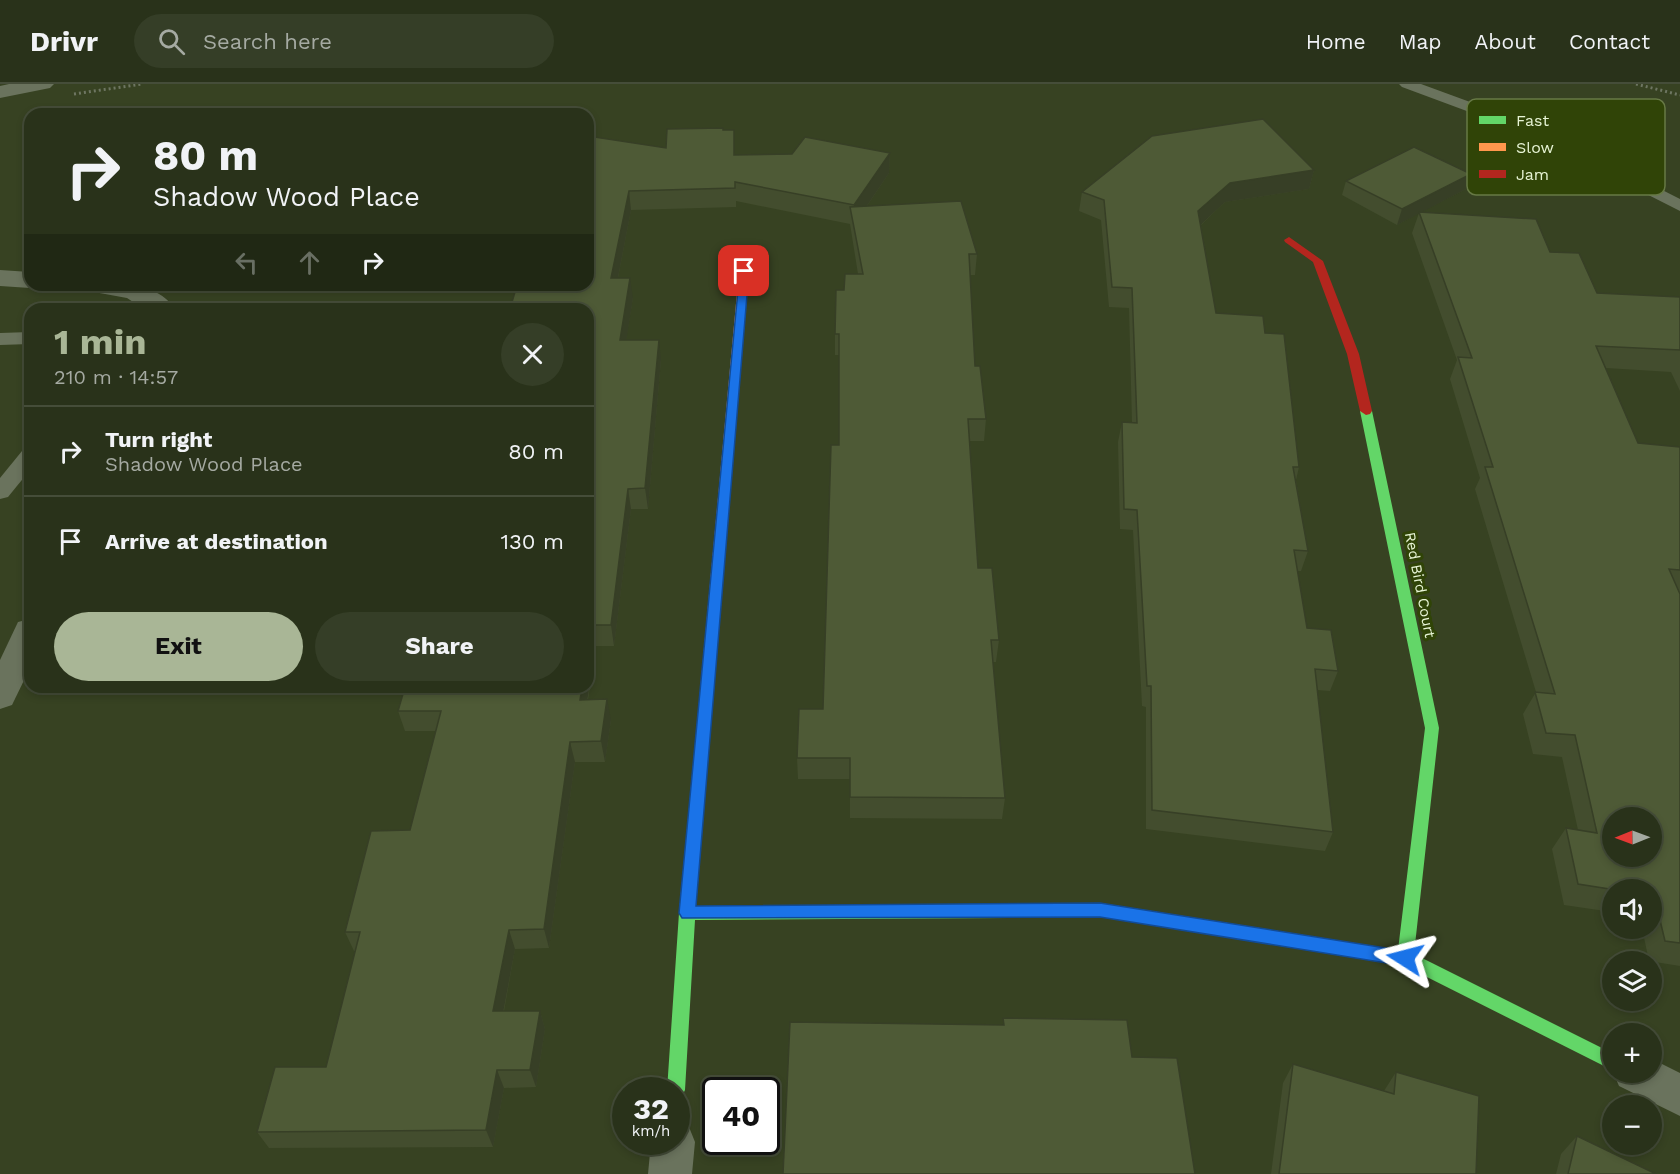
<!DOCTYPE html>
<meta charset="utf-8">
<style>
:root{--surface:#29321a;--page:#353e27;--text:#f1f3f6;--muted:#a5aaa2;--line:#454d39;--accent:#a9b696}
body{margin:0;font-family:"Work Sans",sans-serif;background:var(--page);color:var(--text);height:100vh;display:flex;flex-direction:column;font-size:22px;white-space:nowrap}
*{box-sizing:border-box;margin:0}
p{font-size:20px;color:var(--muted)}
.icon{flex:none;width:33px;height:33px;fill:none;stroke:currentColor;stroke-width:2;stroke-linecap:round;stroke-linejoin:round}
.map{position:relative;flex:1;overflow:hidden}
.drawer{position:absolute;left:24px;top:219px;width:570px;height:390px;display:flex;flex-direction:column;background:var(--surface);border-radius:18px;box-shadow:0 3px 9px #0003,0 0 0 2px var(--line)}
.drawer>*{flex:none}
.guide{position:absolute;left:24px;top:24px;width:570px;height:183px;border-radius:18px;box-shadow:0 3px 9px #0003,0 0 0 2px var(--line);background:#29321a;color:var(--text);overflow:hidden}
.needle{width:39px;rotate:269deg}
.controls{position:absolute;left:1602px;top:723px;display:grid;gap:12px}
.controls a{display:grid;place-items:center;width:60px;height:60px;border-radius:50%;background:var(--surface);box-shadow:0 3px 9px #0003,0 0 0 2px var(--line);font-size:30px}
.speed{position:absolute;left:612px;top:993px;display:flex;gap:12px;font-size:30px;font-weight:700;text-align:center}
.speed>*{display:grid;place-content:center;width:78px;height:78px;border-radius:50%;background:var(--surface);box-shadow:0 3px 9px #0003,0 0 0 2px var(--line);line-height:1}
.speed small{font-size:15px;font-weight:400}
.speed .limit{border:3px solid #111;border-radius:9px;background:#fff;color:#111}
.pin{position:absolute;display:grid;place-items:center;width:51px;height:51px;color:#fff;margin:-26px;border-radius:12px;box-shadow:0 3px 9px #0006}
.me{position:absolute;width:66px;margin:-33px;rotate:279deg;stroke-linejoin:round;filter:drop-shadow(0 0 4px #0008)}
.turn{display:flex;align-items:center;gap:21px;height:126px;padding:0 30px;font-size:27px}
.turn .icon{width:78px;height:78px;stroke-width:2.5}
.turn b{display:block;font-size:42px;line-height:51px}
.lanes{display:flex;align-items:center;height:57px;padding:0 30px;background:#0003;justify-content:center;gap:30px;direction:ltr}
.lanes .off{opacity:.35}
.round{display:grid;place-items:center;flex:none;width:63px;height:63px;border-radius:32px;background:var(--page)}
.head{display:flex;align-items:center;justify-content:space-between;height:102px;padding:0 30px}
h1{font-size:36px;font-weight:700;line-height:45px;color:var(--accent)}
.button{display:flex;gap:12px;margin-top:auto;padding:12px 30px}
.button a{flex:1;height:69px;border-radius:36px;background:var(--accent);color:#111;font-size:24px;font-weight:700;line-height:69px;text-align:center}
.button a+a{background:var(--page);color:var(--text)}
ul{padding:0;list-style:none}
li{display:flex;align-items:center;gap:18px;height:90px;padding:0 30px;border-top:2px solid var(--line)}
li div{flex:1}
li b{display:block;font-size:22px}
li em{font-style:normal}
header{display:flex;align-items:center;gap:36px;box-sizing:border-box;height:84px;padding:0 30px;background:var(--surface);border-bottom:2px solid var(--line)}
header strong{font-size:28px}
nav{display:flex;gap:33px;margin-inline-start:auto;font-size:21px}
.search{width:420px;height:54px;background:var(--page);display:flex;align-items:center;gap:15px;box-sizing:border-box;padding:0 21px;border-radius:33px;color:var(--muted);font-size:22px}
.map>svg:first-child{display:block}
</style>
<header>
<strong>Drivr</strong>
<div class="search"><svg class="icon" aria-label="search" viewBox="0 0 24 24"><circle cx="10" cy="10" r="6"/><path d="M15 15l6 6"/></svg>Search here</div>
<nav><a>Home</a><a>Map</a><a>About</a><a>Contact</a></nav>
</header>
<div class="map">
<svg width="1680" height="1090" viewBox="0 0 1680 1090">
<rect width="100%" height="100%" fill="#374222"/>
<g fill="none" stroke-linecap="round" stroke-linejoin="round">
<!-- path -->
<g stroke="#6e7662" stroke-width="3" stroke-dasharray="2 3" stroke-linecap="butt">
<polyline points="1636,0 1680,11"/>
<polyline points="74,10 142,0"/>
</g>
<!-- lane -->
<g fill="#6a735d" fill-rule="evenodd">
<polygon points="1399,0 1421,0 1538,43 1680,115 1680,127 1526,49 1402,3"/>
<polygon points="30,248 30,260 0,261 0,249"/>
<polygon points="30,365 30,386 8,413 0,415 0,394 22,367"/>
</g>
<!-- street -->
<g fill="#6a735d" fill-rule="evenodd">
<polygon points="9,0 54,0 50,4 0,14 0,2"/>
<polygon points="0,186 30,188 30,201 39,201 30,204 0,202"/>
<path d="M79,201C111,201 154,194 175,225H144L127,214L83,206Z"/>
<polygon points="30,535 30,584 12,621 0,625 0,576 18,538"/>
<polygon points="1652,975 1680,989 1680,1032 1619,1002 1613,988 1652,988"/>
<polygon points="676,1038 689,1043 695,1058 692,1090 648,1090 651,1058 676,1058"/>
</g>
<!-- fast -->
<g fill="#63d668" fill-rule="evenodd">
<polygon points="1366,323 1372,327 1439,644 1414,870 1612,969 1612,986 1403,881 1367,874 1365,869 1367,864 1373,862 1398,866 1425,644 1360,327"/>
<polygon points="702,655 707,657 709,661 696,822 1008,820 1014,822 1016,827 1014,832 1008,834 695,836 685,1006 682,1012 676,1014 676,1006 667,1006 679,829 695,661 697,657"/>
</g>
<!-- slow -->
<g fill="#ff974d" fill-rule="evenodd">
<polygon points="744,184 749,187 709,661 707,665 697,665 695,661 739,187"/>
<polygon points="1100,819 1373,862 1379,864 1381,869 1379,874 1373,876 1100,833 1008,834 1002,832 1000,827 1002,822 1008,820"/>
</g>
<!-- jam -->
<polygon fill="#b3261e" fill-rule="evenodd" points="1289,153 1323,177 1359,270 1372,327 1370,330 1366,331 1360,327 1347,270 1313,178 1285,158 1284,156"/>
</g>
<!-- wall -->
<g fill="#434d2e">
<polygon points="723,46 735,71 890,69 889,89 867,122 977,170 975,191 970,191 975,282 986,335 984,357 970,357 978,484 999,556 996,578 993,578 1005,714 1002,735 850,734 850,695 798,695 797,674 823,625 839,361 839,271 835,271 835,250 844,206 858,190 850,140 736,117 736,123 631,126 618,194 633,214 626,256 661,276 648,425 631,425 614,562 596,562 588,616 611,636 605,678 575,678 549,864 515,865 504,927 540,927 545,945 536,1003 504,1004 493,1063 269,1064 257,1048 326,983 355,867 354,867 345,848 410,746 436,647 405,647 398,627 588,603 588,52 666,64"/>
<polygon points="1314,86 1309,105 1225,118 1201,141 1216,229 1265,249 1299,383 1296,396 1308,467 1301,487 1297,487 1307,544 1338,587 1330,607 1317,606 1333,748 1325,767 1146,745 1146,623 1142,622 1133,446 1120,445 1118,358 1122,338 1132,339 1129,224 1109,223 1101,136 1079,127 1082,108"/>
<polygon points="1346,97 1466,105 1421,128 1550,168 1597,209 1680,213 1680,307 1671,288 1606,284 1638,359 1680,363 1680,882 1649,877 1642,844 1652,844 1652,806 1612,806 1612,828 1564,821 1552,765 1566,744 1578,746 1562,673 1533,670 1523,630 1536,608 1475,405 1480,394 1450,295 1457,276 1412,149 1419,129 1397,141 1342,111"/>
<polygon points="1293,980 1384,1007 1396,988 1476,1090 1271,1090 1283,999"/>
<polygon points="1577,1052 1656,1090 1556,1090 1561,1070"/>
</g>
<!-- shaded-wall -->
<g fill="#373f26">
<polygon points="890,69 889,89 854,141 854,121"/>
<polygon points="1314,86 1309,105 1225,118 1194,147 1198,127 1230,99"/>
<polygon points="1471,90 1466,105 1397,141 1402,125"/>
<polygon points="629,107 631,126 614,214 611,194"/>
<polygon points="630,194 633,214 623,277 620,256"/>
<polygon points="659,256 661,276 648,425 645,404"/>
<polygon points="628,405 631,425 614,562 611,541"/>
<polygon points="592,541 596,562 584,636 580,616 582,603 588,603 588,567"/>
<polygon points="607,615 611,636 605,678 601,657"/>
<polygon points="570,658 575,678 549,864 544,845"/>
<polygon points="509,846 515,865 500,945 493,927"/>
<polygon points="540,927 545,945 536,1003 530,986"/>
<polygon points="497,986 504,1004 493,1063 486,1046"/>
</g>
<!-- building -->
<g fill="#4e5a36" stroke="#373f26" stroke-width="1.5" fill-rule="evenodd">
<polygon points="1263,35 1314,86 1230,99 1198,127 1216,229 1263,232 1265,249 1284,250 1299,383 1293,383 1308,467 1294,466 1307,544 1331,546 1338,587 1315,585 1333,748 1152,726 1151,602 1147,602 1137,426 1124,425 1122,338 1137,339 1132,204 1112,203 1104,116 1082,108 1152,52"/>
<polygon points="723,44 723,46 734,46 734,71 792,70 805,53 890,69 854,121 735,98 735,104 629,107 611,194 630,194 620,256 659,256 645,404 628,405 611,541 592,541 588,567 588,225 510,225 517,201 588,201 588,52 666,64 667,45"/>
<polygon points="1414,63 1471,90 1402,125 1346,97"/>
<polygon points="961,117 977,170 969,170 975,282 980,282 986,335 968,335 978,484 992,484 999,556 991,556 1005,714 850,713 850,674 797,674 799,625 823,625 831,361 839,361 839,250 835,250 836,206 844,206 845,190 863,190 850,123"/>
<path d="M1419,128L1536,135L1550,168L1579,169L1597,209L1680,213V266L1596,262L1638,359L1680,363V486L1669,485L1680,510V859L1665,857L1654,811L1652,810V806H1616L1578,800L1566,744L1597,749L1575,651L1546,649L1535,608L1555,610L1485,383H1493L1458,273L1472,274ZM1612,734H1652V772H1612Z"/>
<polygon points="405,603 582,603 580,616 607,615 601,657 570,658 544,845 509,846 493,927 540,927 530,986 497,986 486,1046 257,1048 275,983 326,983 360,848 345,848 371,747 410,746 441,627 398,627"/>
<polygon points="1003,934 1127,936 1132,973 1177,974 1195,1090 783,1090 790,938 1004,941"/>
<polygon points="1293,980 1394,1010 1396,988 1479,1012 1476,1090 1279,1090"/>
<polygon points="1577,1052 1656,1090 1568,1090"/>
</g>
<!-- route -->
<polygon fill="#1a73e8" stroke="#114b97" stroke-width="1.5" points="740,185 749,187 696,822 1100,819 1405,867 1411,869 1414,874 1411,880 1405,882 1100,833 682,834 679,829"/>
<g text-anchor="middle" stroke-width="6" stroke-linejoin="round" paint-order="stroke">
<!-- street labels -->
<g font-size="15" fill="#e7f4d5" stroke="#304407">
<text transform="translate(1420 501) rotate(79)" y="5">Red Bird Court</text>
</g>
</g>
<!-- legend -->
<rect x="1467" y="15" width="198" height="96" rx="9" fill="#304407" stroke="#677945" stroke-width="1.5"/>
<rect x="1479" y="32" width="27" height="8" fill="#63d668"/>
<rect x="1479" y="59" width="27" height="8" fill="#ff974d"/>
<rect x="1479" y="86" width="27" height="8" fill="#b3261e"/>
<g font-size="16" fill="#e7f4d5">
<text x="1516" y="42">Fast</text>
<text x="1516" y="69">Slow</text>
<text x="1516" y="96">Jam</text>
</g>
</svg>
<div class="controls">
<a><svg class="needle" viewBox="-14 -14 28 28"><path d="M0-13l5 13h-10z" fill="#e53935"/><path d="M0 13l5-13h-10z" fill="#a5aaa2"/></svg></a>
<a><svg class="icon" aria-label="sound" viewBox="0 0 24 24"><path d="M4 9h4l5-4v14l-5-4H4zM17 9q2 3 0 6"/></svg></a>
<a><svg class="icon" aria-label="layers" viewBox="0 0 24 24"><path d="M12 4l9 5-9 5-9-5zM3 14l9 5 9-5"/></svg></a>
<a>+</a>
<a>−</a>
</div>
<div class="speed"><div>32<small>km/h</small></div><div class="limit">40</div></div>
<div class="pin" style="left:744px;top:187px;background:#d93025"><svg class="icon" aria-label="arrive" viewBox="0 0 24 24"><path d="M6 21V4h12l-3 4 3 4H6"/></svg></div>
<svg class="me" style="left:1405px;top:874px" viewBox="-20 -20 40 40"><path d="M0-17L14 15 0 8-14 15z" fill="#1a73e8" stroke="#fff" stroke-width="4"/></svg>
<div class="guide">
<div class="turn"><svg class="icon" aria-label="right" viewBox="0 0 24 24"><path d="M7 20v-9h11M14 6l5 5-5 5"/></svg><div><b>80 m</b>Shadow Wood Place</div></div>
<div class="lanes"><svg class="icon off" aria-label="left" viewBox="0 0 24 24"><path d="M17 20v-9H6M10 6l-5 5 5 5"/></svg><svg class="icon off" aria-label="ahead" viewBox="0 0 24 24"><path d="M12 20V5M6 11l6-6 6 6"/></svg><svg class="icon" aria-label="right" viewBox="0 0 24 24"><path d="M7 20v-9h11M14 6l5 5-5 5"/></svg></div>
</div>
<section class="drawer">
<div class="head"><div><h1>1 min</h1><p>210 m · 14:57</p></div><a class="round"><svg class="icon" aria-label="close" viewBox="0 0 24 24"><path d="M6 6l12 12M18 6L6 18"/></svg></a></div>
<ul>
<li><svg class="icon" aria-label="right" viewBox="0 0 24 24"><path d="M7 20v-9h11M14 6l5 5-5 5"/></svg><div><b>Turn right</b><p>Shadow Wood Place</p></div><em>80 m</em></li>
<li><svg class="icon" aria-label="arrive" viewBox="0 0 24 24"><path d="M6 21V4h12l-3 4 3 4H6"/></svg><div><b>Arrive at destination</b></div><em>130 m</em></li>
</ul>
<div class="button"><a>Exit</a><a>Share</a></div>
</section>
</div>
